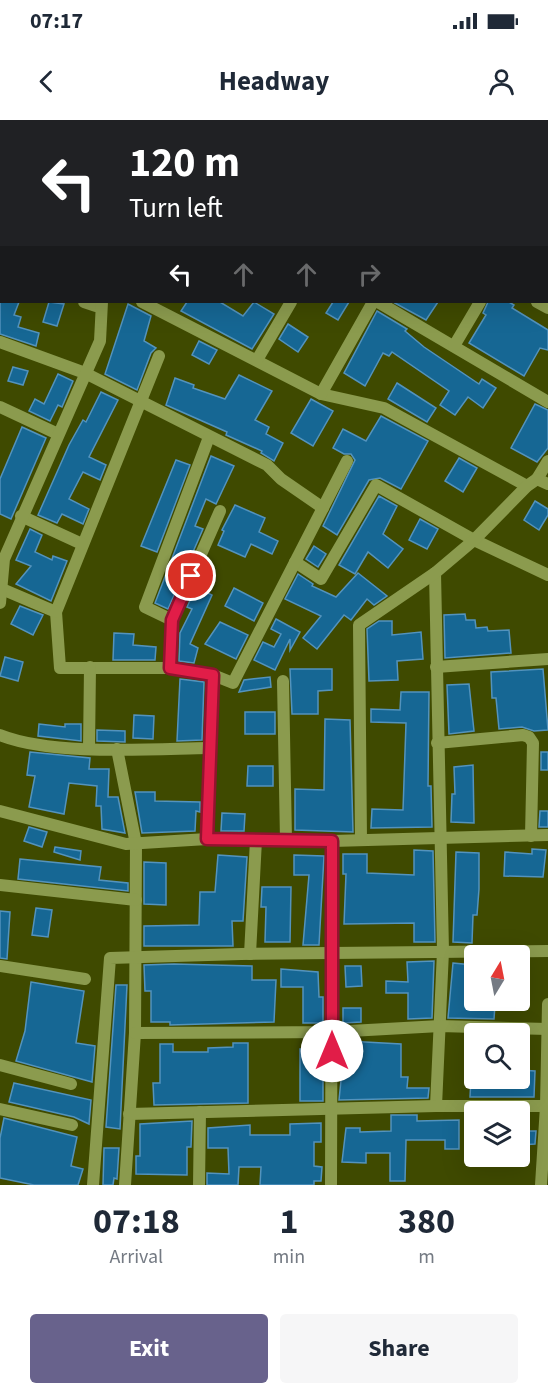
<!DOCTYPE html>
<style>
:root{--surface:#fff;--page:#f6f6f7;--text:#1f2937;--muted:#747a83;--accent:#68628c}
body{margin:0;font-family:"Source Sans 3",sans-serif;background:var(--page);color:var(--text);height:100vh;display:flex;flex-direction:column;font-size:22px;white-space:nowrap}
*{box-sizing:border-box;margin:0}
p{font-size:20px;color:var(--muted)}
.icon{flex:none;width:33px;height:33px;fill:none;stroke:currentColor;stroke-width:2;stroke-linecap:round;stroke-linejoin:round}
.map{position:relative;height:1065px;overflow:hidden}
.details{display:flex;flex-direction:column;background:var(--surface);flex:1}
.details>*{flex:none}
.guide{position:absolute;left:0px;top:0px;width:549px;height:183px;box-shadow:0 6px 24px #0002;background:#202124;color:#fff;overflow:hidden}
.needle{width:39px;rotate:10deg}
.buttons{position:absolute;left:464px;top:825px;display:grid;gap:12px}
.buttons a{display:grid;place-items:center;width:66px;height:66px;border-radius:6px;background:var(--surface);box-shadow:0 6px 24px #0002;font-size:30px}
.pin{position:absolute;display:grid;place-items:center;width:51px;height:51px;color:#fff;margin:-26px;border:3px solid #fff;border-radius:50%;box-shadow:0 2px 6px #0007}
.me{position:absolute;width:66px;margin:-33px;rotate:0deg;stroke-linejoin:round;filter:drop-shadow(0 0 4px #0008)}
.turn{display:flex;align-items:center;gap:21px;height:126px;padding:0 30px;font-size:27px}
.turn .icon{width:78px;height:78px;stroke-width:2.5}
.turn b{display:block;font-size:42px;line-height:51px}
.lanes{display:flex;align-items:center;height:57px;padding:0 30px;background:#0003;justify-content:center;gap:30px;direction:ltr}
.lanes .off{opacity:.35}
.eta{display:flex;justify-content:space-evenly;align-items:center;height:102px;text-align:center}
.eta b{font-size:36px;font-weight:700;line-height:42px}
.action{display:flex;gap:12px;margin-top:auto;padding:12px 30px}
.action a{flex:1;height:69px;border-radius:6px;background:var(--accent);color:#fff;font-size:24px;font-weight:700;line-height:69px;text-align:center}
.action a+a{background:var(--page);color:var(--text)}
.status{display:flex;justify-content:space-between;align-items:center;height:42px;padding:0 30px;background:var(--surface);direction:ltr}
.status svg{height:16px;fill:currentColor}
header{display:flex;justify-content:space-between;align-items:center;height:78px;padding:0 30px;background:var(--surface);font-size:27px;font-weight:700}
.map>svg:first-child{display:block}
</style>
<div class="status"><b>07:17</b><svg viewBox="0 0 49 12"><path d="M0 12V9h3v3zM5 12V6h3v6zM10 12V3h3v9zM15 12V0h3v12zM26 1h20v11H26zM47 4h2v5h-2z"/></svg></div>
<header><svg class="icon" aria-label="back" viewBox="0 0 24 24"><path d="M15 5l-7 7 7 7"/></svg>Headway<svg class="icon" aria-label="person" viewBox="0 0 24 24"><circle cx="12" cy="8" r="4"/><path d="M4 21q1-7 8-7t8 7"/></svg></header>
<div class="map">
<svg width="548" height="1065" viewBox="0 0 548 1065">
<rect width="100%" height="100%" fill="#3f4a00"/>
<!-- building -->
<g fill="#166794" stroke="#5393bd" stroke-width="1.5">
<polygon points="0,182 19,182 14,195 21,197 18,207 39,213 36,226 0,214"/>
<polygon points="49,182 64,184 57,206 43,202"/>
<polygon points="187,182 220,182 243,196 254,182 274,194 252,229 181,191"/>
<polygon points="333,182 349,182 338,200 326,193"/>
<polygon points="393,182 438,182 426,200"/>
<polygon points="488,182 509,182 514,185 512,188 548,210 548,230 540,228 524,256 469,223 486,195 483,193"/>
<polygon points="128,184 151,196 144,221 156,228 151,233 137,270 105,254"/>
<polygon points="377,191 407,209 405,211 424,227 479,264 482,259 496,268 483,288 468,277 455,295 440,285 449,271 392,232 389,236 383,233 365,266 344,253"/>
<polygon points="288,204 308,217 298,232 279,219"/>
<polygon points="199,221 217,230 209,244 192,235"/>
<polygon points="13,247 28,251 23,265 8,261"/>
<polygon points="58,254 73,261 62,287 58,285 50,301 29,291 35,279 44,284"/>
<polygon points="239,255 272,271 255,300 269,307 266,314 283,323 274,341 261,333 262,331 226,315 227,312 166,285 175,258 194,265 193,268 225,279"/>
<polygon points="397,263 436,288 427,302 388,279"/>
<polygon points="101,272 118,280 89,337 106,345 100,360 83,352 69,379 89,389 83,404 62,394 57,403 38,395 69,325 83,300 86,302"/>
<polygon points="311,279 333,291 313,326 291,313"/>
<polygon points="535,284 548,290 548,328 537,342 511,328"/>
<polygon points="381,296 428,321 401,369 380,358 369,360 337,415 323,406 355,340 351,334 344,334 333,328 343,309 366,321"/>
<polygon points="22,307 46,318 11,399 0,394 0,359"/>
<polygon points="211,336 234,346 216,384 206,379 195,406 203,409 168,489 155,483"/>
<polygon points="459,338 477,348 463,372 445,361"/>
<polygon points="176,340 190,345 157,432 141,426"/>
<polygon points="379,376 397,386 383,414 403,429 388,448 368,432 355,454 339,445"/>
<polygon points="535,381 548,389 548,395 539,410 524,400"/>
<polygon points="235,385 265,398 259,412 278,421 272,434 251,424 245,437 218,425 224,411 222,410"/>
<polygon points="420,399 438,409 427,429 409,420"/>
<polygon points="30,409 42,415 35,432 52,440 53,436 67,441 51,481 16,464 31,446 16,440"/>
<polygon points="314,426 326,434 318,447 306,439"/>
<polygon points="358,453 387,476 374,485 367,479 351,500 344,495 317,529 303,518 321,496 285,479 298,454 313,464 312,466 336,477"/>
<polygon points="196,467 212,475 190,524 198,528 194,543 179,541 180,513 192,489 187,487"/>
<polygon points="234,468 263,483 254,501 225,486"/>
<polygon points="20,486 43,495 33,515 11,504"/>
<polygon points="465,494 466,500 475,500 476,508 487,507 488,511 509,510 511,533 445,538 444,495"/>
<polygon points="276,499 300,512 290,530 290,519 275,550 254,540 263,522 274,527 281,514 271,509"/>
<polygon points="379,501 392,501 392,515 421,512 423,539 397,541 398,560 369,561 367,509"/>
<polygon points="220,502 248,515 236,539 205,524"/>
<polygon points="114,513 134,514 133,525 156,527 155,540 113,540"/>
<polygon points="5,537 23,542 18,561 0,556"/>
<polygon points="290,549 332,549 332,570 318,571 318,594 292,594"/>
<polygon points="543,549 548,610 534,611 522,607 499,609 496,578 492,578 491,552"/>
<polygon points="270,557 271,567 239,572 244,560"/>
<polygon points="180,559 204,562 202,620 177,621"/>
<polygon points="469,564 474,611 449,614 447,565"/>
<polygon points="401,572 429,572 428,666 431,666 432,707 371,708 372,689 403,690 406,603 371,602 371,589 400,590"/>
<rect x="245" y="592" width="30" height="22"/>
<polygon points="134,595 154,596 153,619 133,618"/>
<polygon points="325,599 350,600 353,712 295,710 295,669 324,670"/>
<polygon points="39,604 65,607 65,604 81,604 81,621 38,616"/>
<polygon points="97,610 125,611 125,622 97,621"/>
<polygon points="30,632 90,638 89,649 109,649 108,677 118,677 125,713 102,709 101,686 96,686 97,666 69,663 64,694 29,687 35,656 27,655"/>
<rect x="541" y="632" width="7" height="18"/>
<polygon points="473,645 474,703 451,702 452,674 455,674 454,647"/>
<polygon points="248,646 273,646 273,666 247,666"/>
<polygon points="135,672 155,672 155,681 200,682 200,692 196,691 195,711 142,713"/>
<polygon points="540,691 548,691 548,707 539,707"/>
<polygon points="222,693 245,694 244,711 221,711"/>
<polygon points="29,707 47,712 42,727 24,721"/>
<polygon points="55,727 81,731 80,740 54,732"/>
<polygon points="532,729 546,730 543,757 504,756 505,732 532,734"/>
<polygon points="414,730 433,731 435,822 414,822 414,803 344,804 346,754 343,754 343,734 367,734 367,753 414,755"/>
<polygon points="456,732 479,733 479,769 477,795 473,795 472,823 453,822"/>
<polygon points="218,735 247,737 243,801 232,801 233,826 144,826 144,806 199,805 200,772 215,772"/>
<polygon points="294,735 324,736 319,825 303,825 309,755 294,755"/>
<polygon points="20,739 101,747 99,760 128,763 128,771 18,759"/>
<polygon points="144,742 166,743 166,785 144,784"/>
<polygon points="262,767 291,767 290,822 265,822 266,787 261,787"/>
<polygon points="36,788 52,790 48,817 32,815"/>
<polygon points="0,791 10,792 7,839 0,838"/>
<polygon points="434,841 432,898 408,899 408,873 386,873 386,861 408,862 407,842"/>
<polygon points="453,843 473,845 470,883 495,885 494,899 448,898"/>
<polygon points="174,844 252,846 252,860 276,860 274,902 170,905 170,902 151,902 151,871 145,871 144,845"/>
<polygon points="345,846 361,846 362,866 346,867"/>
<polygon points="281,849 318,852 319,877 323,877 323,903 303,903 303,867 281,867"/>
<polygon points="31,862 84,871 76,923 95,926 92,962 16,941 25,911"/>
<polygon points="116,865 127,865 120,1009 106,1007"/>
<polygon points="343,888 361,888 361,902 343,903"/>
<polygon points="347,921 401,924 401,957 408,957 407,968 429,968 428,978 339,980 343,941 347,941"/>
<polygon points="233,923 248,923 248,983 154,985 153,963 160,963 160,924 173,924 173,932 208,932 208,928 233,927"/>
<rect x="300" y="929" width="23" height="52"/>
<polygon points="519,950 535,951 534,977 470,977 471,958 519,958"/>
<polygon points="14,963 91,980 89,1004 74,997 9,982"/>
<polygon points="391,995 417,995 417,1001 459,1000 459,1029 445,1029 445,1020 406,1020 405,1061 390,1061 390,1033 366,1033 366,1043 342,1042 346,1008 360,1008 360,1012 391,1011"/>
<polygon points="4,998 77,1017 71,1046 83,1049 78,1065 34,1065 0,1058 0,1018"/>
<polygon points="192,1001 191,1027 187,1027 187,1055 136,1054 136,1036 140,1036 140,1004"/>
<polygon points="321,1003 321,1022 314,1022 314,1046 322,1047 321,1061 314,1061 314,1065 260,1065 261,1047 239,1047 238,1065 207,1065 207,1053 229,1054 228,1028 208,1028 208,1008 250,1005 250,1015 290,1015 290,1004"/>
<polygon points="520,1011 536,1011 535,1024 520,1025"/>
<polygon points="104,1028 119,1028 117,1059 114,1058 113,1065 103,1065"/>
</g>
<g fill="none" stroke-linecap="round" stroke-linejoin="round">
<!-- street -->
<g stroke="#8b9b4e" stroke-width="12">
<polyline points="23,0 24,2"/>
<polyline points="107,0 108,2"/>
<polyline points="167,2 169,0"/>
<polyline points="320,2 321,0"/>
<polyline points="439,2 440,0"/>
<polyline points="523,2 524,0"/>
<polyline points="548,100 548,101"/>
<polyline points="0,150 2,151"/>
<polyline points="84,182 96,186 100,182"/>
<polyline points="142,182 321,274 384,288 527,366"/>
<polyline points="378,182 548,282"/>
<polyline points="537,182 548,188"/>
<polyline points="0,222 85,253 267,345 281,359 323,388"/>
<polyline points="454,226 480,182"/>
<polyline points="159,236 56,492 60,548 170,548 213,555 207,719"/>
<polyline points="257,240 291,182"/>
<polyline points="321,274 373,182"/>
<polyline points="0,287 58,314"/>
<polyline points="537,359 548,341"/>
<polyline points="21,396 82,424"/>
<polyline points="295,442 321,459 376,365 474,420 548,455"/>
<polyline points="435,453 443,831 436,986"/>
<polyline points="2,469 56,492"/>
<polyline points="0,483 4,439 100,221 102,182"/>
<polyline points="172,500 220,391"/>
<polyline points="436,547 548,539"/>
<polyline points="170,548 172,500 145,487 209,317"/>
<polyline points="213,555 233,563 347,341"/>
<polyline points="283,561 286,720"/>
<path d="M0,615C53,636 150,629 209,628"/>
<polyline points="437,623 523,615 529,617 533,623 531,716"/>
<polyline points="89,628 90,547"/>
<polyline points="117,629 136,724 135,913 125,1065"/>
<polyline points="0,691 126,724 207,719 332,721 548,715"/>
<polyline points="361,720 359,505 435,453 474,420 527,366 537,359 548,364"/>
<polyline points="0,765 136,780"/>
<polyline points="250,834 256,720"/>
<polyline points="0,846 85,859"/>
<polyline points="135,913 332,912 440,906 548,909"/>
<polyline points="0,945 71,964"/>
<polyline points="0,989 72,1005"/>
<polyline points="129,994 436,986 548,986"/>
<polyline points="93,1065 110,838 241,834 548,831"/>
<polyline points="199,1065 200,992"/>
<polyline points="331,1065 332,721"/>
<polyline points="541,1065 546,986 548,884"/>
</g>
</g>
<g fill="none" stroke-linecap="round" stroke-linejoin="round">
<!-- route casing -->
<g stroke="#92132f" stroke-width="15">
<polyline id="route" points="191,456 172,500 170,548 213,555 207,719 332,721 332,931"/>
</g>
<!-- route -->
<use href="#route" stroke="#e11d48" stroke-width="10"/>
</g>
</svg>
<div class="buttons">
<a><svg class="needle" viewBox="-14 -14 28 28"><path d="M0-13l5 13h-10z" fill="#e53935"/><path d="M0 13l5-13h-10z" fill="#747a83"/></svg></a>
<a><svg class="icon" aria-label="search" viewBox="0 0 24 24"><circle cx="10" cy="10" r="6"/><path d="M15 15l6 6"/></svg></a>
<a><svg class="icon" aria-label="layers" viewBox="0 0 24 24"><path d="M12 4l9 5-9 5-9-5zM3 14l9 5 9-5"/></svg></a>
</div>
<div class="pin" style="left:191px;top:456px;background:#d93025"><svg class="icon" aria-label="arrive" viewBox="0 0 24 24"><path d="M6 21V4h12l-3 4 3 4H6"/></svg></div>
<svg class="me" style="left:332px;top:931px" viewBox="-20 -20 40 40"><circle r="19" fill="#fff"/><path d="M0-13L10 11 0 6-10 11z" fill="#e11d48"/></svg>
<div class="guide">
<div class="turn"><svg class="icon" aria-label="left" viewBox="0 0 24 24"><path d="M17 20v-9H6M10 6l-5 5 5 5"/></svg><div><b>120 m</b>Turn left</div></div>
<div class="lanes"><svg class="icon" aria-label="left" viewBox="0 0 24 24"><path d="M17 20v-9H6M10 6l-5 5 5 5"/></svg><svg class="icon off" aria-label="ahead" viewBox="0 0 24 24"><path d="M12 20V5M6 11l6-6 6 6"/></svg><svg class="icon off" aria-label="ahead" viewBox="0 0 24 24"><path d="M12 20V5M6 11l6-6 6 6"/></svg><svg class="icon off" aria-label="right" viewBox="0 0 24 24"><path d="M7 20v-9h11M14 6l5 5-5 5"/></svg></div>
</div>
</div>
<section class="details">
<div class="eta">
<div><b>07:18</b><p>Arrival</p></div>
<div><b>1</b><p>min</p></div>
<div><b>380</b><p>m</p></div>
</div>
<div class="action"><a>Exit</a><a>Share</a></div>
</section>
